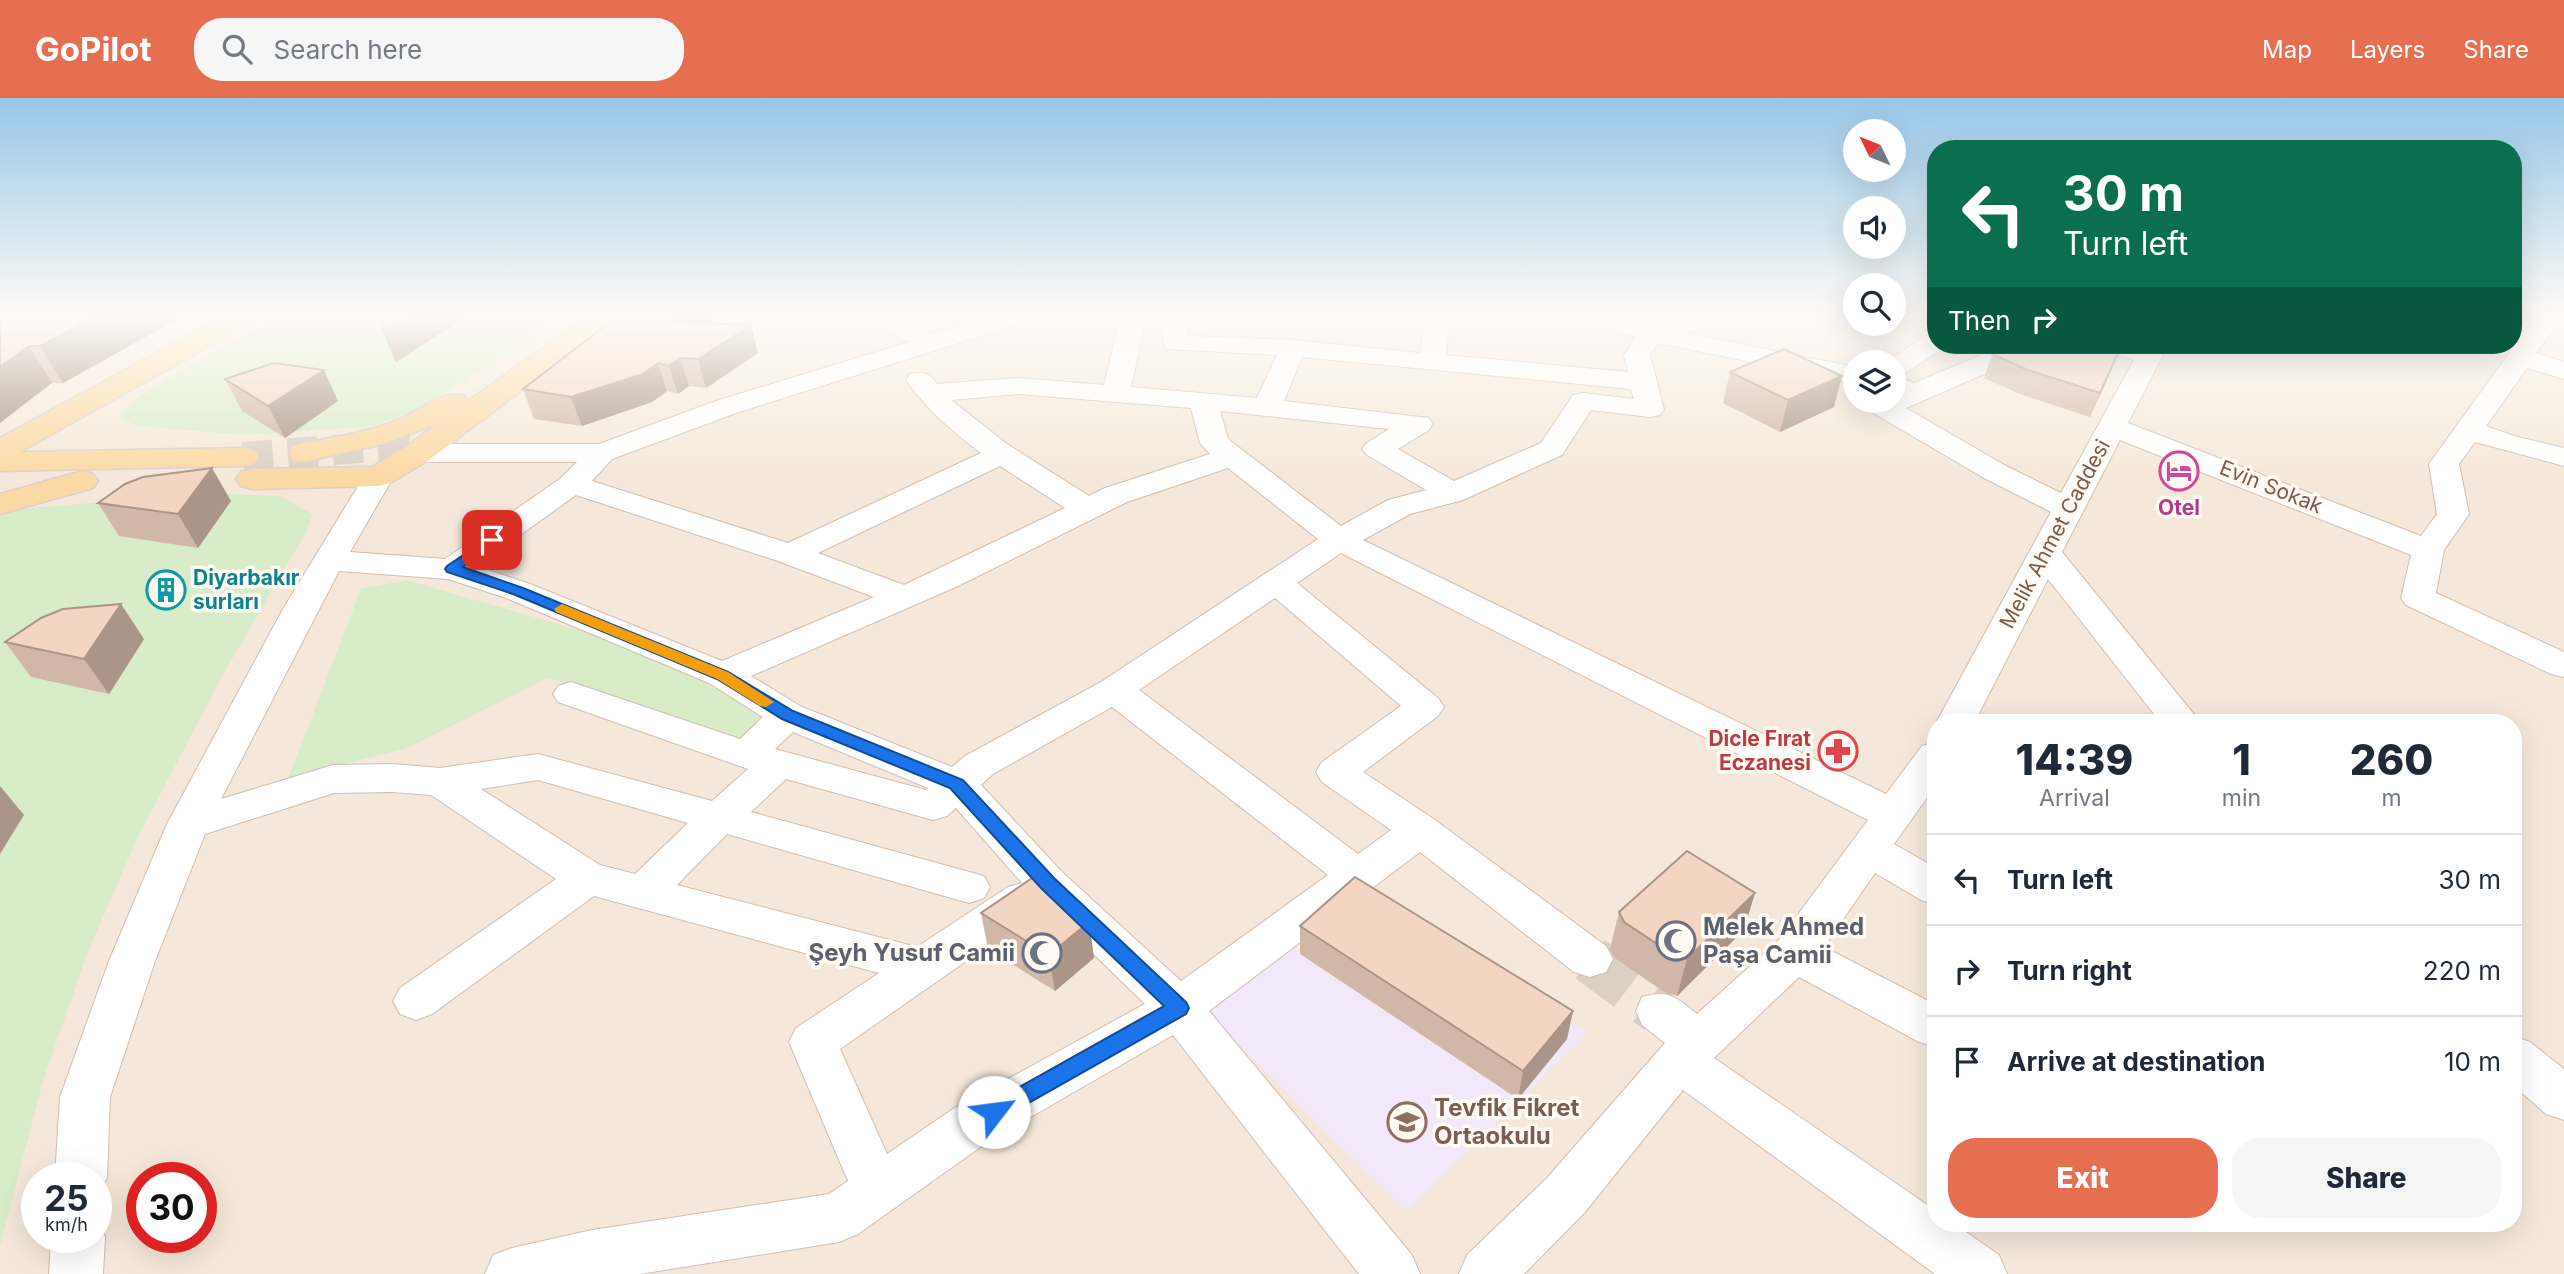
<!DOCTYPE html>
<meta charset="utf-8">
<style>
:root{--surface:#fff;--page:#f6f6f7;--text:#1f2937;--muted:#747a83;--line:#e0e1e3;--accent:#e76f51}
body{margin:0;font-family:Inter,sans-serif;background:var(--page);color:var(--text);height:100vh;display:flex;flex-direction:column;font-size:26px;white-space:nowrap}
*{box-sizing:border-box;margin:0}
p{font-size:23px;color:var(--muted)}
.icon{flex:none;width:38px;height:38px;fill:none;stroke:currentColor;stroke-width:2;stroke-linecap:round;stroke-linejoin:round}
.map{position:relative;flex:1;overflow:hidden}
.panel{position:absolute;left:1927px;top:616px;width:595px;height:518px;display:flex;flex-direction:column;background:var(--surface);border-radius:28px;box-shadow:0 7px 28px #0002}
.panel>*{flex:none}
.hud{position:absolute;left:1927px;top:42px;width:595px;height:214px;border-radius:28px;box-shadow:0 7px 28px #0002;background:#0b6e4f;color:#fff;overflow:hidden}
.needle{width:46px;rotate:313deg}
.fabs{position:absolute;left:1843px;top:21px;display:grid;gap:14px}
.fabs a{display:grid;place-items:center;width:63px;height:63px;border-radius:50%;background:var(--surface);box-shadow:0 7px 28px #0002;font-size:35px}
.speed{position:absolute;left:21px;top:1064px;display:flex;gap:14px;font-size:35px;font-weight:700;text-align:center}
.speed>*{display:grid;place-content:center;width:91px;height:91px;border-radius:50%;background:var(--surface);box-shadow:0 7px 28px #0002;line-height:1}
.speed small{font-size:18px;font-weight:400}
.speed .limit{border:10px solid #d22;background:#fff;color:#111}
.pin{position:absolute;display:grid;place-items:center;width:60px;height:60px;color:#fff;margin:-30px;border-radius:14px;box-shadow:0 4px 10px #0006}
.me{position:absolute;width:77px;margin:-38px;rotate:60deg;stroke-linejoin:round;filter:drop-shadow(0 0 5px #0008)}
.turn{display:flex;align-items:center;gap:24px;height:147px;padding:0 21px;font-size:32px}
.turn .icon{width:91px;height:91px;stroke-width:2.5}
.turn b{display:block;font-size:49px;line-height:60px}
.then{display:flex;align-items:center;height:66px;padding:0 21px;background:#0003;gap:14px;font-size:26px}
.eta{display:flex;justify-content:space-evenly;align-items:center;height:119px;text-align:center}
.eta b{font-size:42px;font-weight:800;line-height:49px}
.primary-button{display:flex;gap:14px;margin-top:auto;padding:14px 21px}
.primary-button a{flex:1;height:80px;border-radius:28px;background:var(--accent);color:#fff;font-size:28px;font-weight:800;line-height:80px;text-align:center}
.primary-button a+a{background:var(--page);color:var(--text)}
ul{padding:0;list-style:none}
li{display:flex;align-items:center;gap:21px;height:91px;padding:0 21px;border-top:2px solid var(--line)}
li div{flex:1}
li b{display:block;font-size:26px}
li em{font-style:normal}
header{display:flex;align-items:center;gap:42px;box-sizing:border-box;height:98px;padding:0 35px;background:var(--accent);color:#fff}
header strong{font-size:33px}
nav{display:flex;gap:38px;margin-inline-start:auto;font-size:24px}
.search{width:490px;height:63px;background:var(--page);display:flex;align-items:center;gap:18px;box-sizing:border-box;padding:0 24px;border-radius:28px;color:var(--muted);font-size:26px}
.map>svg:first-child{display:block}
</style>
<header>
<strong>GoPilot</strong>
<div class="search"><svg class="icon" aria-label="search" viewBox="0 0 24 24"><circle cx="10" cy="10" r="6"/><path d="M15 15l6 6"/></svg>Search here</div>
<nav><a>Map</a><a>Layers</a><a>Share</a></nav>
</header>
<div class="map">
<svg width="2564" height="1176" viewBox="0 0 2564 1176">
<rect width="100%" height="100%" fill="#fdf6ec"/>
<!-- residential -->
<path fill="#f5e8da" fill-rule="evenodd" d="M0,218H1855V226H1894V218H1935L1936,247H2513V218H2564V1176H0ZM1855,264H1894V303H1855ZM1936,625H2513V1125H1936ZM37,1080H96V1139H37ZM142,1080H201V1139H142Z"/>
<!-- education -->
<polygon fill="#f3e8fa" points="1361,790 1588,934 1407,1113 1201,909"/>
<!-- green -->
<g fill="#d8ecc9">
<polygon points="274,218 561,218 424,309 374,328 242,337 139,328 119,320 137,300"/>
<polygon points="206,395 280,398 312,416 306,434 221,580 138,739 87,856 43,983 0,1148 0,417 10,412"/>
<polygon points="406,482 583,533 716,586 770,620 740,645 548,580 407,650 288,681 361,491"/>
</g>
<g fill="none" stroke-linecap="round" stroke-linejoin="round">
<!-- minor-tunnel -->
<polyline stroke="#dcd0c4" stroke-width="48" stroke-dasharray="48 24" stroke-linecap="butt" points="1590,861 1659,913"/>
<!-- major-tunnel -->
<polyline stroke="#dcd0c4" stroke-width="30" stroke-dasharray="30 15" stroke-linecap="butt" points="243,359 387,348 418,355"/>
<!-- minor casing -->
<g stroke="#d1beb0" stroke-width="2">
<g id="minor">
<path d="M871,218H901L933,236L994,218H1032L1028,223L736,315L612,361L592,383L788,445L981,355C952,333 926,311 906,282L910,276C924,273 929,275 937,286L1019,280L1104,287L1120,221L1119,218H1143L1146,221L1131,289L1257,300L1277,257L1167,251L1163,245L1162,218H1186L1188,238L1293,242L1420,255L1426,218H1450L1446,257L1628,274L1624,257L1636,239L1588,223L1585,218H1621L1652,228L1692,218H1732L1729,223L1685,235L1855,269V285L1658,245L1650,257L1664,311L1660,317L1650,319L1591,312L1562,357L1463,402L1410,416L1363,442L1886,696L1922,648L1936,644V687L1894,746L1936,770V807L1921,802L1875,775L1824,849L1936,907V949L1919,944L1799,879L1714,960L1936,1113V1125H1953L1999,1157L2007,1176H1935L1683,992L1585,1114L1524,1176H1459L1467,1157L1547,1080L1665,945L1642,927L1636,913L1642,899C1669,891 1677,900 1697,916L1779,842L1868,722L1341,455L1297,485L1438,600L1444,609L1438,618L1363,674L1435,722L1606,848L1613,861L1606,874L1590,879L1574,874L1420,754L1209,913L1412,1157L1420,1176H1359L1173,937L989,1043L858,1136L839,1144L640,1176H485L493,1157L512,1150L592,1132L829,1096L848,1083L789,944L796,930L879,875L594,798L432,916L416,922L400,916L393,903L400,890L556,781L431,697L392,694L334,695L205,736L155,863L110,999L107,1080L96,1098V1080H55L60,999L109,863L167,726L283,511L368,372L379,369L390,372L394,378L350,454L445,461L561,380L577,364H418L408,361L403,355L408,349L418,346H599L716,303L909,244L874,223ZM1302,259L1631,291L1634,301L1583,295L1573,297L1541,345L1454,383L1398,351L1429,332L1433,326L1429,320L1284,303ZM1019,296L1191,310L1200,345L1210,356L1105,390L1089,398L1007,346L951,302ZM1220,313L1389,331L1367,345L1362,351L1367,357L1426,392L1388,402L1341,428L1228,341ZM1000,368L1065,410L904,487L818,455ZM1228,370L1318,441L1101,584L965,658L952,669L800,608L751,578L958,488L1127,404ZM576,397L778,463L874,499L722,563L530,486L477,468ZM339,473L448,481L506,500L709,585L763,619L740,641L571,584L558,588L553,596L558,604L748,671L712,703L538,656L440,670L392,666L333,667L221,701ZM1275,500L1401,608L1322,664L1316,674L1322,684L1391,732L1358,756L1139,592ZM1112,609L1328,777L1181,883L1062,774L981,687L993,676ZM793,634L928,690L926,692L775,651ZM786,681L933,722L947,718L956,710L1022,785L1008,789L917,849L677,787L727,736L969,805L984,800L990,789L984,778L751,714ZM538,682L688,725L635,776L600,767L481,691ZM1042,806L1145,906L953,1011L887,1056L840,951L1038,813Z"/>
<path d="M2513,218C2527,218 2546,217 2555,229L2536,255L2564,264V281L2527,270L2486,328L2514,338L2564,350V368L2475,344L2459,366L2469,416L2444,452L2436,495L2564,554V579L2551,576L2406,507L2401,500L2411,457L2120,342L2062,454L2201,625H2161L2048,481L1974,625H1936L2051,414L1984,380L1875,316L1871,310L1875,304L1894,303V264H1885L1927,237L1936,235V247H1946L1945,249L1904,276L1895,278L1914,285L2006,247H2041L2037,253L1906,310L2006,368L2061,395L2134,262L2105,253L2101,247H2168L2128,325L2421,438L2437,416L2429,366L2526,232L2513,228Z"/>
<polygon points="2513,938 2530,944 2564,971 2564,1022 2546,1016 2513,987"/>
<polygon points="96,1121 105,1139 103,1176 49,1176 51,1139 96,1139"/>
</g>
</g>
<!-- major casing -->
<g stroke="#dad1cd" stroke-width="3">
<g id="major">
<polygon points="224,218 256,218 252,224 20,354 243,350 254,352 259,359 254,366 243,368 0,373 0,340"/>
<path d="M587,218H617L613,224L429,362L390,385L379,388L252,391L241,388L236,381L241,374L252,371L372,369L407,348L437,326L383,346L304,364L293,362L289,355L293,348C330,339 370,335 404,319C424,310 442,292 464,298L468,303Z"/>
<polygon points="82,373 93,376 98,383 93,390 0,416 0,396"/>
</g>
</g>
<!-- minor -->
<use href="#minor" fill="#fff" fill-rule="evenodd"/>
<!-- major -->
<use href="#major" fill="#fbd9a5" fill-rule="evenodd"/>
</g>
<!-- wall -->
<g fill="#d1b7a8">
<polygon points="0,218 183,218 63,285 52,285"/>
<polygon points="712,225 758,255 706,290 689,288 678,296 667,293 652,304 582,328 534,321 523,291"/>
<polygon points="2119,253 2090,319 2020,296 1984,280 1992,256"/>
<polygon points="1730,274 1834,309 1780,334 1723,305"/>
<polygon points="225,281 338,303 285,340 242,313"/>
<polygon points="231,403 198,450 119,438 98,405"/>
<polygon points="144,541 109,596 31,579 5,544"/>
<polygon points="1619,814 1744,832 1677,898 1664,894 1615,860 1610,851"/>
<polygon points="981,815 1089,824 1094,860 1055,893 988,851"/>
<polygon points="1300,828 1567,941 1518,1001 1300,856"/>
</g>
<!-- shaded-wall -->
<g fill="#aa9588">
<polygon points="97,218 183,218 63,285 40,248"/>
<polygon points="409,218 467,218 396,264 383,234"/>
<polygon points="679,218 710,218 712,225 671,224"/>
<polygon points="751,227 758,255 706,290 698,261"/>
<polygon points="29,248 52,285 0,325 0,269"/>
<polygon points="2119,253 2109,277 2090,319 2100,295"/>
<polygon points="680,260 689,288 678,296 669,268"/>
<polygon points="658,265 667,293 652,304 582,328 571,299"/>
<polygon points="324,272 338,303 285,340 268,308"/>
<polygon points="1842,278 1834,309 1780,334 1788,302"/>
<polygon points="212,370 231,403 198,450 178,416"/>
<polygon points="121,506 144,541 109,596 84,561"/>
<polygon points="0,688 24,717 0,756"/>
<polygon points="1755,795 1744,832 1677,898 1687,861"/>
<polygon points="1089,824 1094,860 1055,893 1049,857"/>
<polygon points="1573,913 1567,941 1518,1001 1523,973"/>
</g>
<!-- building -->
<g fill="#f3d5c3" stroke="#aa9588" stroke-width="2">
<polygon points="0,218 97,218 40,248 29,248 0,269"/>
<polygon points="381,218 409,218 383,234"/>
<polygon points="618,218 679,218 671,224 751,227 698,261 680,260 669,268 658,265 643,276 571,299 523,291"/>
<polygon points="2013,247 2094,247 2119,253 2100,295 2028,272 1992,256"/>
<polygon points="1784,251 1842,278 1788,302 1730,274"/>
<polygon points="274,265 324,272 268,308 225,281"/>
<polygon points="212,370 178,416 98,405 125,386 143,379"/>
<polygon points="121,506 84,561 5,544 41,520 63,511"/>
<polygon points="1687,753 1755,795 1687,861 1674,857 1624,824 1619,814"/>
<polygon points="1038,776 1089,824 1049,857 981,815"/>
<polygon points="1355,779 1573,913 1523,973 1300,828"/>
</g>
<!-- sky -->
<linearGradient id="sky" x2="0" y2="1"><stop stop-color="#97c7e8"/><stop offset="0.57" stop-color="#fefbf6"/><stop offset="1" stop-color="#fefbf6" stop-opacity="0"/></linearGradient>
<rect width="2564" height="382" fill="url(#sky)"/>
<!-- route -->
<polygon fill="#1a73e8" stroke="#114b97" stroke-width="2" points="492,438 497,439 497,445 463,469 523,490 728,574 793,613 963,682 1054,780 1186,904 1189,910 1186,916 1002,1020 994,1023 987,1020 984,1014 987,1007 1164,908 1041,790 950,690 782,621 717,581 513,496 447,474 445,471 447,468"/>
<!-- slow -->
<polygon fill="#f59e0b" points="562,506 728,574 774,604 766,609 760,608 717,581 556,514 554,511"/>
<!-- icons -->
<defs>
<g id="hotel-ring" transform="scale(2.0125)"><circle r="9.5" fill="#fffaf3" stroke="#d1479c" stroke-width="1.5"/><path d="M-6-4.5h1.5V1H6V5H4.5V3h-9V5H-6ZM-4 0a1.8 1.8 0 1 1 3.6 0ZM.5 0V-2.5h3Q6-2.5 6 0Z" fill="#d1479c"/></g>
<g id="building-ring" transform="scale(2.0125)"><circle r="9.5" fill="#fffaf3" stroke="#0f9aa8" stroke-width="1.5"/><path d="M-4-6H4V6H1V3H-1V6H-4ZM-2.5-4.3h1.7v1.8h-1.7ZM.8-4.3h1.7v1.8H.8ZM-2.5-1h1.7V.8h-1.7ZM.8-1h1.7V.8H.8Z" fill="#0f9aa8"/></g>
<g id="pharmacy-ring" transform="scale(2.0125)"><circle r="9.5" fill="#fffaf3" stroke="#e0444e" stroke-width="1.5"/><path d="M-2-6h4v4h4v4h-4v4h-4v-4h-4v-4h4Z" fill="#e0444e"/></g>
<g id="mosque-ring" transform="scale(2.0125)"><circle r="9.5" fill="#fffaf3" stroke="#6b7280" stroke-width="1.5"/><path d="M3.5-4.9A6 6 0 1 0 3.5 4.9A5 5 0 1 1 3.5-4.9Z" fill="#6b7280"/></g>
<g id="school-ring" transform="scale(2.0125)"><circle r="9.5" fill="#fffaf3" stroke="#8d6e63" stroke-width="1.5"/><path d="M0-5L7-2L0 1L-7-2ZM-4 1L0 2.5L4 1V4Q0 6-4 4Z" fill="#8d6e63"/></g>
</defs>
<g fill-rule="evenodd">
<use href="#hotel-ring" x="2179" y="373"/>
<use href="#building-ring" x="166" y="492"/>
<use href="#pharmacy-ring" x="1838" y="653"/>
<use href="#mosque-ring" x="1676" y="843"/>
<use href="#mosque-ring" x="1042" y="855"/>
<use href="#school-ring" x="1407" y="1024"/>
</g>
<g text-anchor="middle" stroke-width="7" stroke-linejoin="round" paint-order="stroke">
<!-- street labels -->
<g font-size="21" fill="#7a5c4d" stroke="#fffaf3">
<text transform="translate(2271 389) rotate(22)" y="7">Evin Sokak</text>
<text transform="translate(2055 436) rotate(-62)" y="7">Melik Ahmet Caddesi</text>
</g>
<!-- hotel labels -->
<g font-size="21" font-weight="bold" fill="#b23c85" stroke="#fffaf3">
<text x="2179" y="417">Otel</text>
</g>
<!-- culture labels -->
<g font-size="21" font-weight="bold" fill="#0d838f" stroke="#fffaf3" text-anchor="start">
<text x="193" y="487">Diyarbakır<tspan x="193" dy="24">surları</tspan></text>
</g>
<!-- health labels -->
<g font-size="21" font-weight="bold" fill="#be3a42" stroke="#fffaf3" text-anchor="end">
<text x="1811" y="648">Dicle Fırat<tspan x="1811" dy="24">Eczanesi</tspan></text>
</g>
<!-- near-worship labels -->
<g font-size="24" font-weight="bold" fill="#5b616d" stroke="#fffaf3" text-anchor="start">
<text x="1703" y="837">Melek Ahmed<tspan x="1703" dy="28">Paşa Camii</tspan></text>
<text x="1015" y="863" text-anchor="end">Şeyh Yusuf Camii</text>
</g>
<!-- near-education labels -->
<g font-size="24" font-weight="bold" fill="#785e54" stroke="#fffaf3" text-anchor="start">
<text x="1434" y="1018">Tevfik Fikret<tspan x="1434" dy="28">Ortaokulu</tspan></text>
</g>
</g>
</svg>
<div class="fabs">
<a><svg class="needle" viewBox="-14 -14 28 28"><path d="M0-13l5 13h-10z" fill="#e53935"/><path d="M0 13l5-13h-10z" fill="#747a83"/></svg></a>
<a><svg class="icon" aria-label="sound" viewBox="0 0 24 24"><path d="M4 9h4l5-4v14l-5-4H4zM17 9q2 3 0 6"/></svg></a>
<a><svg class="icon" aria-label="search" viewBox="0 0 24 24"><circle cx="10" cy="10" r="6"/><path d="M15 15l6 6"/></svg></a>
<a><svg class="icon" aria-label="layers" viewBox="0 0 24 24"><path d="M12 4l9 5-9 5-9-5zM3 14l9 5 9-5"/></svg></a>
</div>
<div class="speed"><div>25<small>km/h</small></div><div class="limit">30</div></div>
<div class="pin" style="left:492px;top:442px;background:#d93025"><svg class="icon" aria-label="arrive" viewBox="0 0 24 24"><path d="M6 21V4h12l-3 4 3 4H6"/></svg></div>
<svg class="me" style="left:994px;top:1014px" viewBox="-20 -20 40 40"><circle r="19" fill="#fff"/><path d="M0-13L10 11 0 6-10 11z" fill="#1a73e8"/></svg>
<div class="hud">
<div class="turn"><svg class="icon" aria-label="left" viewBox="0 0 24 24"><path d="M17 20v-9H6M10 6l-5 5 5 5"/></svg><div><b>30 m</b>Turn left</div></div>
<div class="then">Then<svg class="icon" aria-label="right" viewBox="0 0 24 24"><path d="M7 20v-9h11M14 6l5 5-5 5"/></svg></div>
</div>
<section class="panel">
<div class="eta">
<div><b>14:39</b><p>Arrival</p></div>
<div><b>1</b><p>min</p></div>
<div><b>260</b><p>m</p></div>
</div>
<ul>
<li><svg class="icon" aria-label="left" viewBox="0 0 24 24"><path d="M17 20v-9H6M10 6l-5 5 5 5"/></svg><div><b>Turn left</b></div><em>30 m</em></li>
<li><svg class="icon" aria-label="right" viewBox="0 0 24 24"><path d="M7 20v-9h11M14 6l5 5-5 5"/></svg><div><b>Turn right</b></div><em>220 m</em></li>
<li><svg class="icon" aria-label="arrive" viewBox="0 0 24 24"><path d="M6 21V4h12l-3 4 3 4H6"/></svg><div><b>Arrive at destination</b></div><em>10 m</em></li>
</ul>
<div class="primary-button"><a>Exit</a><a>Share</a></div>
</section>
</div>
